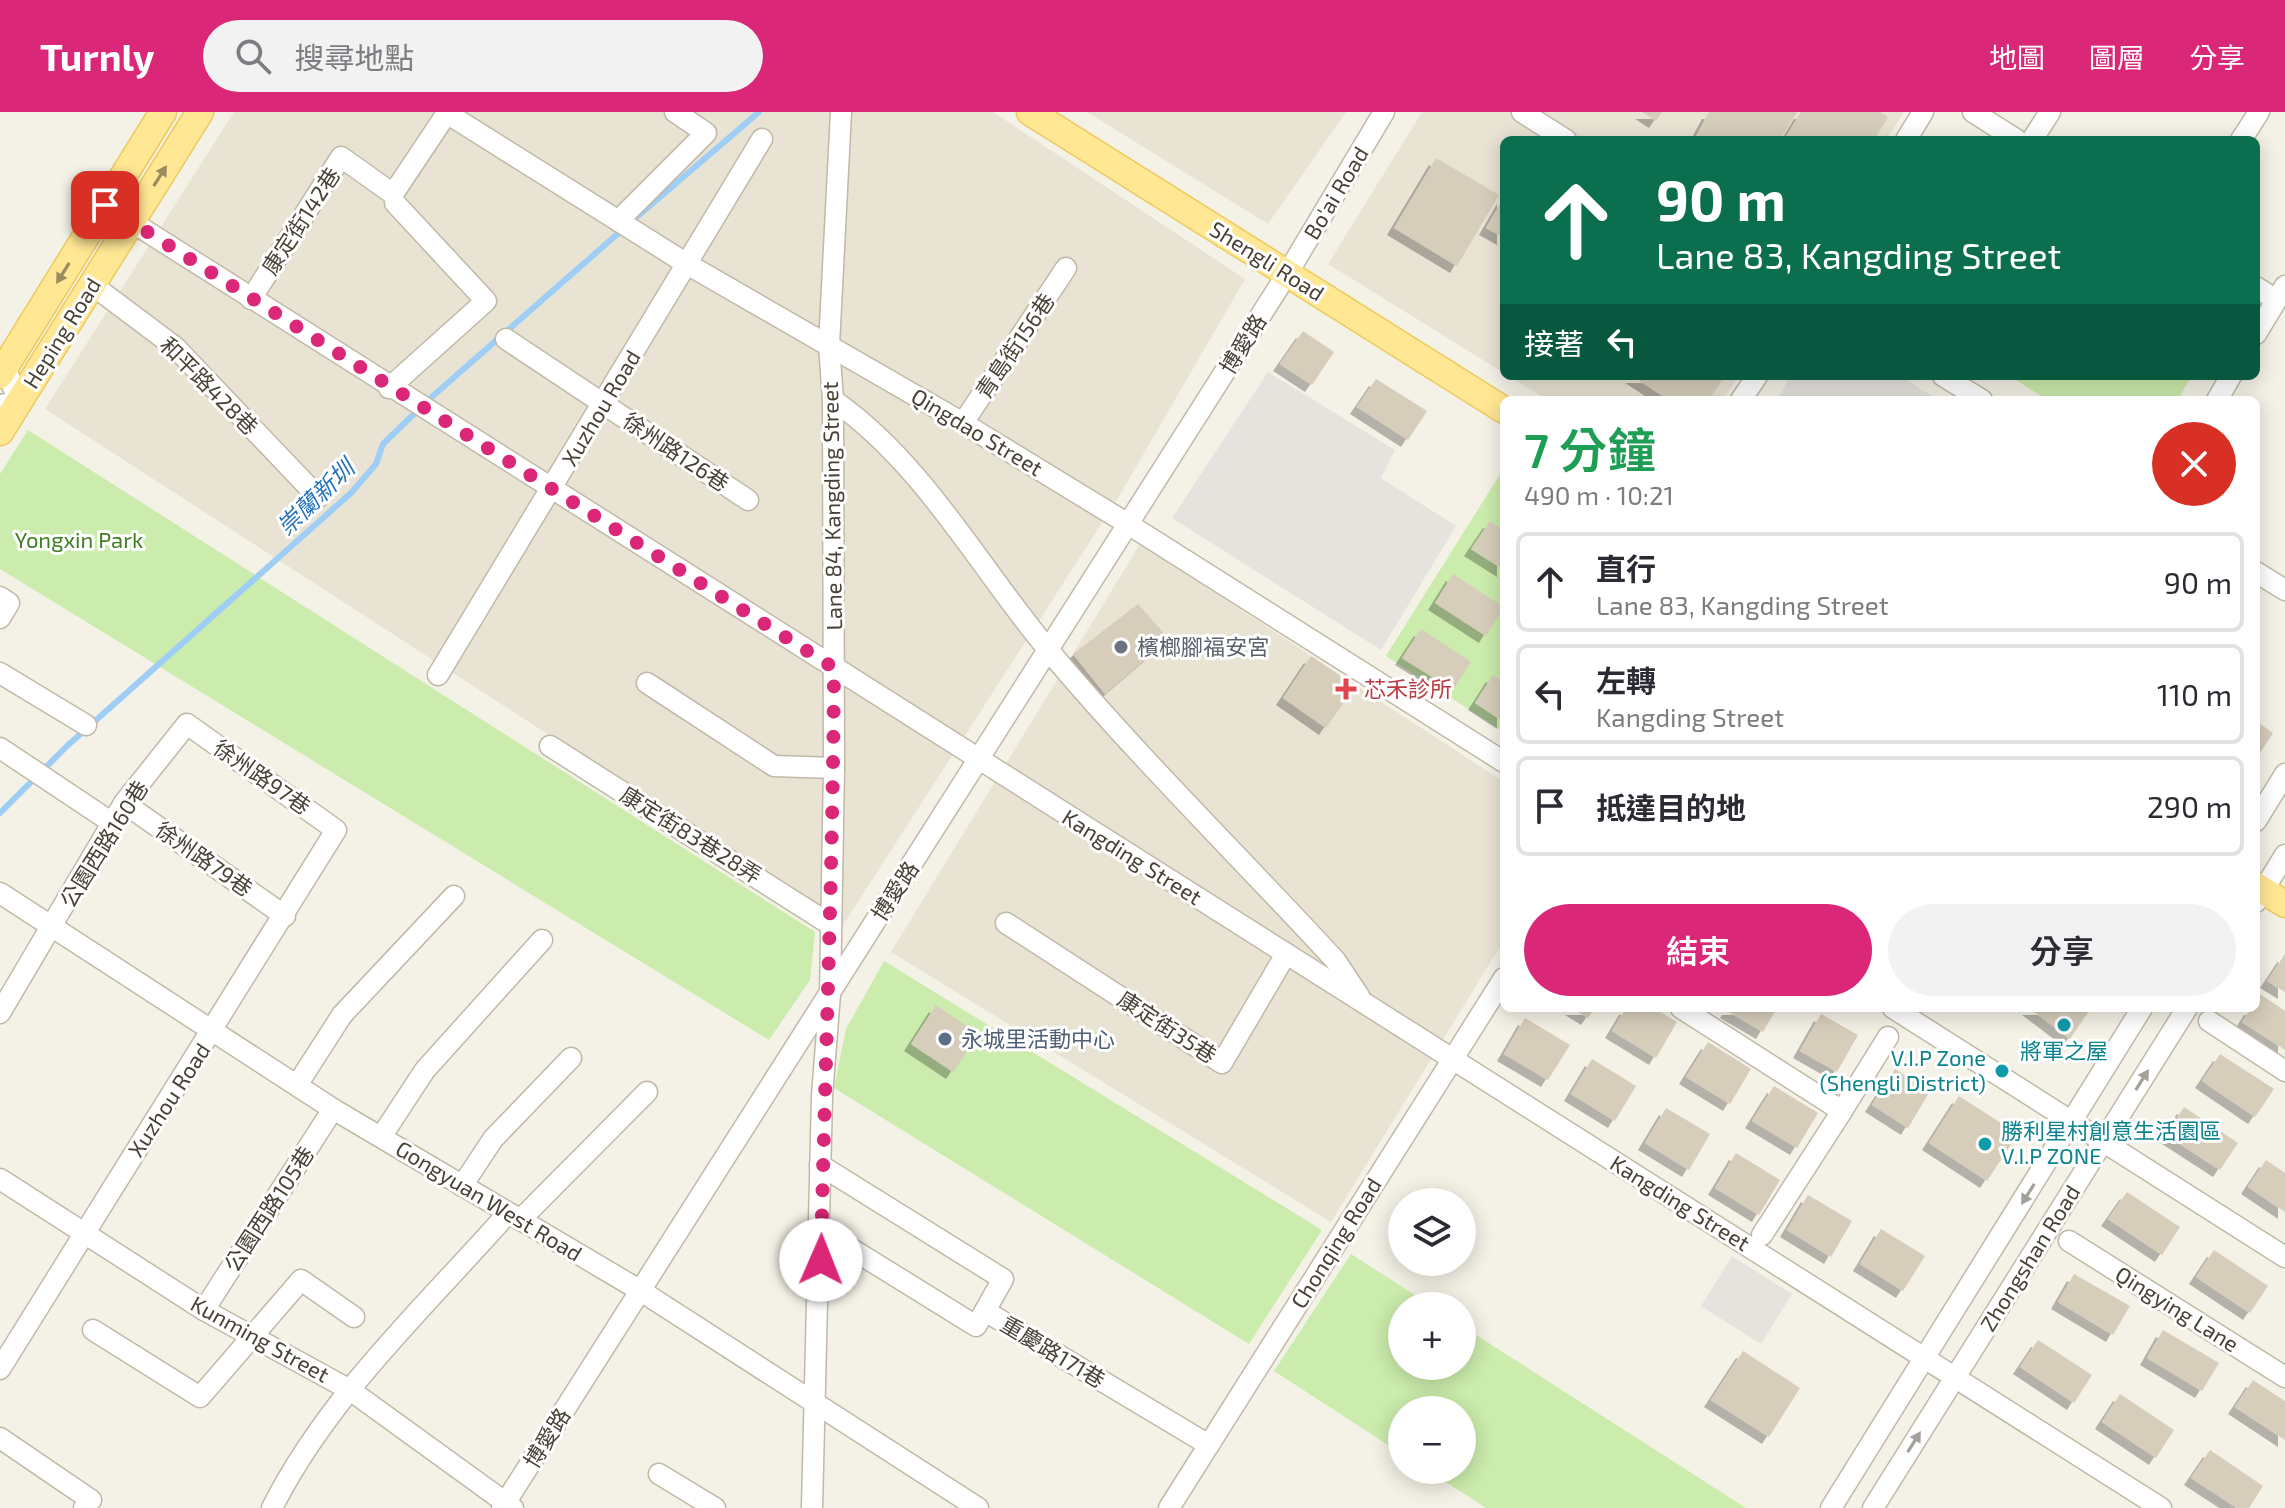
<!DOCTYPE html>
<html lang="zh-TW">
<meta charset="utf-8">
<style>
:root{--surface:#fff;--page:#f2f2f3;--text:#2b2b33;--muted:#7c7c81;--line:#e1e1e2;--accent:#db2777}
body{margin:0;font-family:"Exo 2","Noto Sans TC",sans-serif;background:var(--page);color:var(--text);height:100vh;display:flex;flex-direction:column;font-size:30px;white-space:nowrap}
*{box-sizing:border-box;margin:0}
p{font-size:26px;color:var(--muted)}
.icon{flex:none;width:44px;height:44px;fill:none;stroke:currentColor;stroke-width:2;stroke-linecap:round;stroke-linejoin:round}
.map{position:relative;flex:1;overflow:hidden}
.details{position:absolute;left:1500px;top:284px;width:760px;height:616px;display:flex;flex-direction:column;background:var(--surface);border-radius:12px;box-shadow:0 4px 20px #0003}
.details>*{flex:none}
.hud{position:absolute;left:1500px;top:24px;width:760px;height:244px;border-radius:12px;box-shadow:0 4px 20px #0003;background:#0b6e4f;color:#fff;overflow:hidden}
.tools{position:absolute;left:1388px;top:1076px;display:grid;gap:16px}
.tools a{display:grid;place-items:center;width:88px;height:88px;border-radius:50%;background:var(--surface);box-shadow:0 4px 20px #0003;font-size:40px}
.pin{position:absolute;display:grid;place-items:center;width:68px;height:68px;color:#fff;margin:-34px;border-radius:16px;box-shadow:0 4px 12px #0006}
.me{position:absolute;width:88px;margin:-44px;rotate:1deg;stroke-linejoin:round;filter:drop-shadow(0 0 6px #0008)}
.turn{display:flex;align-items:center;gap:28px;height:168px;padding:0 24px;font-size:36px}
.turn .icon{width:104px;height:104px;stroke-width:2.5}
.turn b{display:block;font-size:56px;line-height:68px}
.then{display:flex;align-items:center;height:76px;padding:0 24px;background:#0003;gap:16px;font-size:30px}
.round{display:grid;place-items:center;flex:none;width:84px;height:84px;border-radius:42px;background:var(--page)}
.summary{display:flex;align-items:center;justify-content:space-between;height:136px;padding:0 24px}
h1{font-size:48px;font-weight:600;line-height:60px;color:#1e9e55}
.cta{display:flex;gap:16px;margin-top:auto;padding:16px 24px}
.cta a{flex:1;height:92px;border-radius:48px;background:var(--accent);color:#fff;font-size:32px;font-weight:600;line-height:92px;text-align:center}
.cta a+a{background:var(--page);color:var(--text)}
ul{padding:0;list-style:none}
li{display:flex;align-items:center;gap:24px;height:100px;margin:0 16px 12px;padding:0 8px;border:4px solid var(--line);border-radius:12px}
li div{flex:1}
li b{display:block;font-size:30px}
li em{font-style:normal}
header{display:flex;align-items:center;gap:48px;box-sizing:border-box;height:112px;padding:0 40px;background:var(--accent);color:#fff}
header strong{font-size:38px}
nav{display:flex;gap:44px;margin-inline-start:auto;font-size:28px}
.search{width:560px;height:72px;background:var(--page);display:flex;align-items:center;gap:20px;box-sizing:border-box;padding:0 28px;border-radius:44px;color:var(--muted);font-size:30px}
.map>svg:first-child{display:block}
</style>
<header>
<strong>Turnly</strong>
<div class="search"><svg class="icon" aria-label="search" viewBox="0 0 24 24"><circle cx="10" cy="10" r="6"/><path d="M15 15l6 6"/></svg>搜尋地點</div>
<nav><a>地圖</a><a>圖層</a><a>分享</a></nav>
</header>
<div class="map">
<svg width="2285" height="1396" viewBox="0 0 2285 1396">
<defs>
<filter id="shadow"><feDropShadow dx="-7" dy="7" stdDeviation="0" flood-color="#0004"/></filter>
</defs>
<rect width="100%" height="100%" fill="#f4f1e6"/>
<!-- residential -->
<g fill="#e9e3d4">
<polygon points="234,0 993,0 1245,167 1118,386 843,813 45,297"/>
<polygon points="1087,0 1346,0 1268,112"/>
<polygon points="1422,0 1904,0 1886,28 1504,28 1504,261 1328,152"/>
<polygon points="1509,264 1738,264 1723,288 1547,288"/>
<polygon points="1140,432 1504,670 1504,828 1331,1110 891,840"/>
</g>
<!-- green -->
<g fill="#cbecac">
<polygon points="2010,264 2192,264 2177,288 2047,288"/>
<polygon points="28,318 815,820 810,868 769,928 0,457 0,362"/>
<polygon points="1504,356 1504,620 1386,544"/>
<polygon points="884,849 1322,1118 1249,1232 834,976 846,917"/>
<polygon points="1351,1142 1432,1194 1402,1194 1402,1254 1462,1254 1462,1214 1746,1396 1486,1396 1427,1358 1462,1358 1462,1298 1402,1298 1402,1342 1274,1259"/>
</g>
<!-- parking -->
<g fill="#e5e3de">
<polygon points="1268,260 1395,338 1381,366 1456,414 1381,538 1172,406"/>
<polygon points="1791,264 1901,264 1938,288 1776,288"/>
<polygon points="1732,1144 1792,1182 1761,1232 1701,1194"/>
</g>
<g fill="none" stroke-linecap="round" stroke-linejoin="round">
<!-- stream -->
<g stroke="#9ecdf6" stroke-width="6">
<polyline points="631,110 759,0"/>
<polyline points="426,290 622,118"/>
<polyline points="0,701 67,634 351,381 376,352 383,332 418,298"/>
</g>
</g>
<!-- building -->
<g fill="#d7cdbb" filter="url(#shadow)">
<polygon points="1642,0 1662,0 1656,9"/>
<polygon points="1709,0 1797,0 1780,28 1694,28"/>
<polygon points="1801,0 1880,0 1888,5 1874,28 1784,28"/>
<polygon points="1436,46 1499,83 1457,154 1394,116"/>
<polygon points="1504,85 1504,126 1486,116"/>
<polygon points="1303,219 1334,240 1312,273 1280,252"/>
<polygon points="1632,264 1725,264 1709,288 1669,288"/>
<polygon points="1376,267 1427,299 1408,328 1357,295"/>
<polygon points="1490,409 1504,418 1504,458 1471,437"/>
<polygon points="1453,462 1504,495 1486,524 1435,491"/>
<polygon points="1138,492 1169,527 1105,582 1073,542"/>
<polygon points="1421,517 1471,550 1453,578 1402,546"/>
<polygon points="1311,544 1355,574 1326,616 1283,586"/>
<polygon points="1493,563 1504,569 1504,610 1475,591"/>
<polygon points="2256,609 2273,621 2256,647"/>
<polygon points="2285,842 2285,880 2267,869"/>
<polygon points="2260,882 2285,899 2285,938 2242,910 2251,896 2256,896"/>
<polygon points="936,893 979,922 953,960 911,932"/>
<polygon points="1572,896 1595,896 1588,906"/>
<polygon points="1626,896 1654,896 1677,910 1656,946 1612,919"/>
<polygon points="1729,896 1777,896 1763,920 1727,899"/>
<polygon points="2029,896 2091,896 2070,927"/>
<polygon points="1821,902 1858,923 1837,960 1800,939"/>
<polygon points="1525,906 1570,933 1548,968 1504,942"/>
<polygon points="1708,930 1751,957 1730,992 1686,965"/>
<polygon points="2220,942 2274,977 2255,1005 2202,969"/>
<polygon points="1592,947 1636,974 1615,1009 1571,982"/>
<polygon points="1895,957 1930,979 1908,1016 1872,993"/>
<polygon points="1774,974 1818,1001 1797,1036 1752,1009"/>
<polygon points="1959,984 2018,1022 1987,1069 1929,1031"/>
<polygon points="2184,995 2238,1031 2220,1058 2166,1023"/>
<polygon points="1666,996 1710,1022 1689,1058 1645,1031"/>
<polygon points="1736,1041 1780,1068 1759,1103 1715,1076"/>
<polygon points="2266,1048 2285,1061 2285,1100 2248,1075"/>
<polygon points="2127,1080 2180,1115 2162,1143 2108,1107"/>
<polygon points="1808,1083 1852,1109 1831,1145 1787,1118"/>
<polygon points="1881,1117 1925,1144 1903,1179 1860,1152"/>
<polygon points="2214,1138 2268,1174 2250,1201 2196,1165"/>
<polygon points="2074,1162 2130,1194 2113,1223 2058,1190"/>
<polygon points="2163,1218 2219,1251 2202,1279 2147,1246"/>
<polygon points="2038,1228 2092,1263 2074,1291 2020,1255"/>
<polygon points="1743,1239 1800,1276 1769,1325 1711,1288"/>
<polygon points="2253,1268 2285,1289 2285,1328 2235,1295"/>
<polygon points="2120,1282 2174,1318 2156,1346 2102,1310"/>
<polygon points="2210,1338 2263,1374 2249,1396 2237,1396 2191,1366"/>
</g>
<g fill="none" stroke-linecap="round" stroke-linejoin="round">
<!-- minor casing -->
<g stroke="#c1b9a8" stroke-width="23">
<g id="minor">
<polyline points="445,0 687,152 963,311 1128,412 1504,650"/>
<polyline points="1522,0 1566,28"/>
<polyline points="1973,0 2017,28"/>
<polyline points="1906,28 1923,0"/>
<polyline points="2032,28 2050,0"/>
<polyline points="2241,28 2259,0"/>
<polyline points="105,93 2161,1396"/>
<polyline points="618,109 706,21 675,0"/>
<polyline points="91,172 175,235 318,385"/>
<polyline points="2256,175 2276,188"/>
<polyline points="251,187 341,45 393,82 447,1"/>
<polyline points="2256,222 2285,174"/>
<polyline points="506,227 748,388"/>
<polyline points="1943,264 1982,288"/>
<polyline points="389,276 486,189 395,91"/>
<path d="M833,288C924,351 980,457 1050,540C1140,647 1240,745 1335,848L1359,884"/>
<polyline points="1741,288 1757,264"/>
<polyline points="2217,288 2231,264"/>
<polyline points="0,293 19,290 5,255"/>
<polyline points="963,311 1066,156"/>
<polyline points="2256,460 2285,478"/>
<polyline points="0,485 9,491 0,506"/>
<polyline points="0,561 86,613"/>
<polyline points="438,563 762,27"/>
<polyline points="647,571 774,654 834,656"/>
<polyline points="550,634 831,813"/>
<polyline points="0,636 114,712"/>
<polyline points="124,691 285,804"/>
<polyline points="2256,709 2285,662"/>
<polyline points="0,781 333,997 641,1179 978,1396"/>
<polyline points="2256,790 2285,743"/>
<polyline points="1006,811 1222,951 1286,842"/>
<polyline points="1681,896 1842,999 1888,925"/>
<polyline points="1893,896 2285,1145"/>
<polyline points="0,901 124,691 187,612 336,718 0,1257"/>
<polyline points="2209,909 2285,959"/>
<polyline points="297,973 342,903 454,784"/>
<polyline points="381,1025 425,958 542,828"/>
<polyline points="820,1053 1003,1167 985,1199"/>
<polyline points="0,1067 204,1198 350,1278 513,1396"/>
<polyline points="462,1074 493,1027 571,946"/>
<polyline points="520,1108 647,980"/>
<polyline points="821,1118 976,1214 985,1199 1209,1333"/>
<polyline points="1762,1123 1842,999"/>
<polyline points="2069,1129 2285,1265"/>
<polyline points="204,1198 333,997"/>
<polyline points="93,1218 200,1285 301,1168 354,1205"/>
<polyline points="0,1326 91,1388 84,1396"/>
<polyline points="659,1362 715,1396"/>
<path d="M272,1396C328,1284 426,1194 508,1101"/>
<polyline points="502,1396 1287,162 1384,0"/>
<polyline points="812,1396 822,984 830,882 834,656 833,288 829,233 841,0"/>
<polyline points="1169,1396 1504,866"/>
<polyline points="1831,1396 2142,896"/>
<polyline points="1873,1396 2187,896"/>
</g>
</g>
<!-- major casing -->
<g stroke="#edca5c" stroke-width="29">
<g id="major">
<polyline points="1030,0 1504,298"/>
<polyline points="0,263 163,0"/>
<polyline points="0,320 200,0"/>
<polyline points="2256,774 2285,792"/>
</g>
</g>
<!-- minor -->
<use href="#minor" stroke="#fff" stroke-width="20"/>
<!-- major -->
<use href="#major" stroke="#ffe794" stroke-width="26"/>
</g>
<!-- one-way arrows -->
<defs><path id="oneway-solid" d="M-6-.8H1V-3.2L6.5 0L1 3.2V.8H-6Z" transform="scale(2)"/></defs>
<g fill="#9a8c60">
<use href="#oneway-solid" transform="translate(160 64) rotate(-58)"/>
<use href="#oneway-solid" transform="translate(63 161) rotate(122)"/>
</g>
<g fill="#a4a09a">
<use href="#oneway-solid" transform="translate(2142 968) rotate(-58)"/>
<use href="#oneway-solid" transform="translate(2028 1082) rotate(122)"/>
<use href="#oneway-solid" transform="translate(1914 1330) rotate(-58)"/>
</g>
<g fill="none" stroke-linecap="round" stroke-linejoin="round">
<!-- route -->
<path stroke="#db2777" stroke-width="14" stroke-dasharray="0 25.2" d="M105,93L834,556C833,754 825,951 821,1148"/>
</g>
<!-- markers -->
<circle fill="#6b7280" stroke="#fff" stroke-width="3" cx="1121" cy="535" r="8"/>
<path fill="#e0444e" stroke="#fff" stroke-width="3" d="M1342 565h8v8h8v8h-8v8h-8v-8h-8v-8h8z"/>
<g fill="#0f9aa8" stroke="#fff" stroke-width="3">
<circle cx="2064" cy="913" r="8"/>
<circle cx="2002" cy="959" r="8"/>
<circle cx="1985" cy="1032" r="8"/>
</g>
<circle fill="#5c6f8a" stroke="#fff" stroke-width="3" cx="945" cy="927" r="8"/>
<g text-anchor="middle" stroke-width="6" stroke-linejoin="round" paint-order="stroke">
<!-- street labels -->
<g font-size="22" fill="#484135" stroke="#fff">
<text transform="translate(1336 81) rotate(-59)" y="8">Bo'ai Road</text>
<text transform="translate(301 109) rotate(-57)" y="8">康定街142巷</text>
<text transform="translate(1267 149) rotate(32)" y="8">Shengli Road</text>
<text transform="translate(62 221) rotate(-58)" y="8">Heping Road</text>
<text transform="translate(1243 232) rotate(-58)" y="8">博愛路</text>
<text transform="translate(1015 234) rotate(-56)" y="8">青島街156巷</text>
<text transform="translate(209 274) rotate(45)" y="8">和平路428巷</text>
<text transform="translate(601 296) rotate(-59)" y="8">Xuzhou Road</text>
<text transform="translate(977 320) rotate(31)" y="8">Qingdao Street</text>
<text transform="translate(676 340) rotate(34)" y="8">徐州路126巷</text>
<text transform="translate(832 394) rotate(-91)" y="8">Lane 84, Kangding Street</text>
<text transform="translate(262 665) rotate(35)" y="8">徐州路97巷</text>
<text transform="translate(691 723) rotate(32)" y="8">康定街83巷28弄</text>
<text transform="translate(104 732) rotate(-58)" y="8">公園西路160巷</text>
<text transform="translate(1132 745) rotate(32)" y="8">Kangding Street</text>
<text transform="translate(204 747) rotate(35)" y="8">徐州路79巷</text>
<text transform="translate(895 779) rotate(-57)" y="8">博愛路</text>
<text transform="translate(1167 915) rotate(33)" y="8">康定街35巷</text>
<text transform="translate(169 988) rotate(-57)" y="8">Xuzhou Road</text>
<text transform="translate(489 1089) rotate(31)" y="8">Gongyuan West Road</text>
<text transform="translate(1680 1091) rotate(32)" y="8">Kangding Street</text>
<text transform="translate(269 1097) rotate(-57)" y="8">公園西路105巷</text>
<text transform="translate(1336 1131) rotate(-58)" y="8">Chonqing Road</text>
<text transform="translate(2030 1146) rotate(-58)" y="8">Zhongshan Road</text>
<text transform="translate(2177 1197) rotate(32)" y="8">Qingying Lane</text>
<text transform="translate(260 1227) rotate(29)" y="8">Kunming Street</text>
<text transform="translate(1053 1240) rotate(31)" y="8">重慶路171巷</text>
<text transform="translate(547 1326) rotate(-58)" y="8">博愛路</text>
</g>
<!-- park labels -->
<g font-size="22" fill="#407e23" stroke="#fff">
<text x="79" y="436">Yongxin Park</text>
</g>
<!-- worship labels -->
<g font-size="22" fill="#5b616d" stroke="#fff" text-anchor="start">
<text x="1137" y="543">檳榔腳福安宮</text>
</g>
<!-- health labels -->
<g font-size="22" fill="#be3a42" stroke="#fff" text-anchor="start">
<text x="1364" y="585">芯禾診所</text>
</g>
<!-- service labels -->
<g font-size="22" fill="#4e5e75" stroke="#fff" text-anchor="start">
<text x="961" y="935">永城里活動中心</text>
</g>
<!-- culture labels -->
<g font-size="22" fill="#0d838f" stroke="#fff">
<text x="2064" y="947">將軍之屋</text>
<text x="1986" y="954" text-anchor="end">V.I.P Zone<tspan x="1986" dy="25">(Shengli District)</tspan></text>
<text x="2001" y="1027" text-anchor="start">勝利星村創意生活園區<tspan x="2001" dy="25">V.I.P ZONE</tspan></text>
</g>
<!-- water labels -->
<g font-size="24" font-style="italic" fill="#2574bc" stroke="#fff">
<text transform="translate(316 386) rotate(-44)" y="8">崇蘭新圳</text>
</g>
</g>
</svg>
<div class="tools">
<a><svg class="icon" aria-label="layers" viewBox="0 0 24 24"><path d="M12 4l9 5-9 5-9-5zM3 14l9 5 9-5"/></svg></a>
<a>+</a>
<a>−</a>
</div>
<div class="pin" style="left:105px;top:93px;background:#d93025"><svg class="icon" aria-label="arrive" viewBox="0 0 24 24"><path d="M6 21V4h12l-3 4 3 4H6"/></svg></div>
<svg class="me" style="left:821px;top:1148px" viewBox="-20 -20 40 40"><circle r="19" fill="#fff"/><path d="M0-13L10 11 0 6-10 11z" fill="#db2777"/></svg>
<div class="hud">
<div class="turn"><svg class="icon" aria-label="ahead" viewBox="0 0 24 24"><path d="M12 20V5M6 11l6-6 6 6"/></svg><div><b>90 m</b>Lane 83, Kangding Street</div></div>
<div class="then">接著<svg class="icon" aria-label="left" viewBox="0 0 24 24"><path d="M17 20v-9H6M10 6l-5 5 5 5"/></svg></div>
</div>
<section class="details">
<div class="summary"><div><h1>7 分鐘</h1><p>490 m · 10:21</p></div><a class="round" style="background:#d93025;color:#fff"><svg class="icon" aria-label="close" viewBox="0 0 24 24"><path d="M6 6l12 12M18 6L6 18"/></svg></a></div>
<ul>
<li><svg class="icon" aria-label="ahead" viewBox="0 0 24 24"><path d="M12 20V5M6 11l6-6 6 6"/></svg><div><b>直行</b><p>Lane 83, Kangding Street</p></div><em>90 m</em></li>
<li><svg class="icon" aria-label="left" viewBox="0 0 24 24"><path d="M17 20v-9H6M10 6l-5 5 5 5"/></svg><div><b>左轉</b><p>Kangding Street</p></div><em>110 m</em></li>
<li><svg class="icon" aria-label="arrive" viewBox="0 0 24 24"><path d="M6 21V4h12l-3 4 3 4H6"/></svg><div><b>抵達目的地</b></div><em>290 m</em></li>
</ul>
<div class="cta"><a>結束</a><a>分享</a></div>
</section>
</div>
